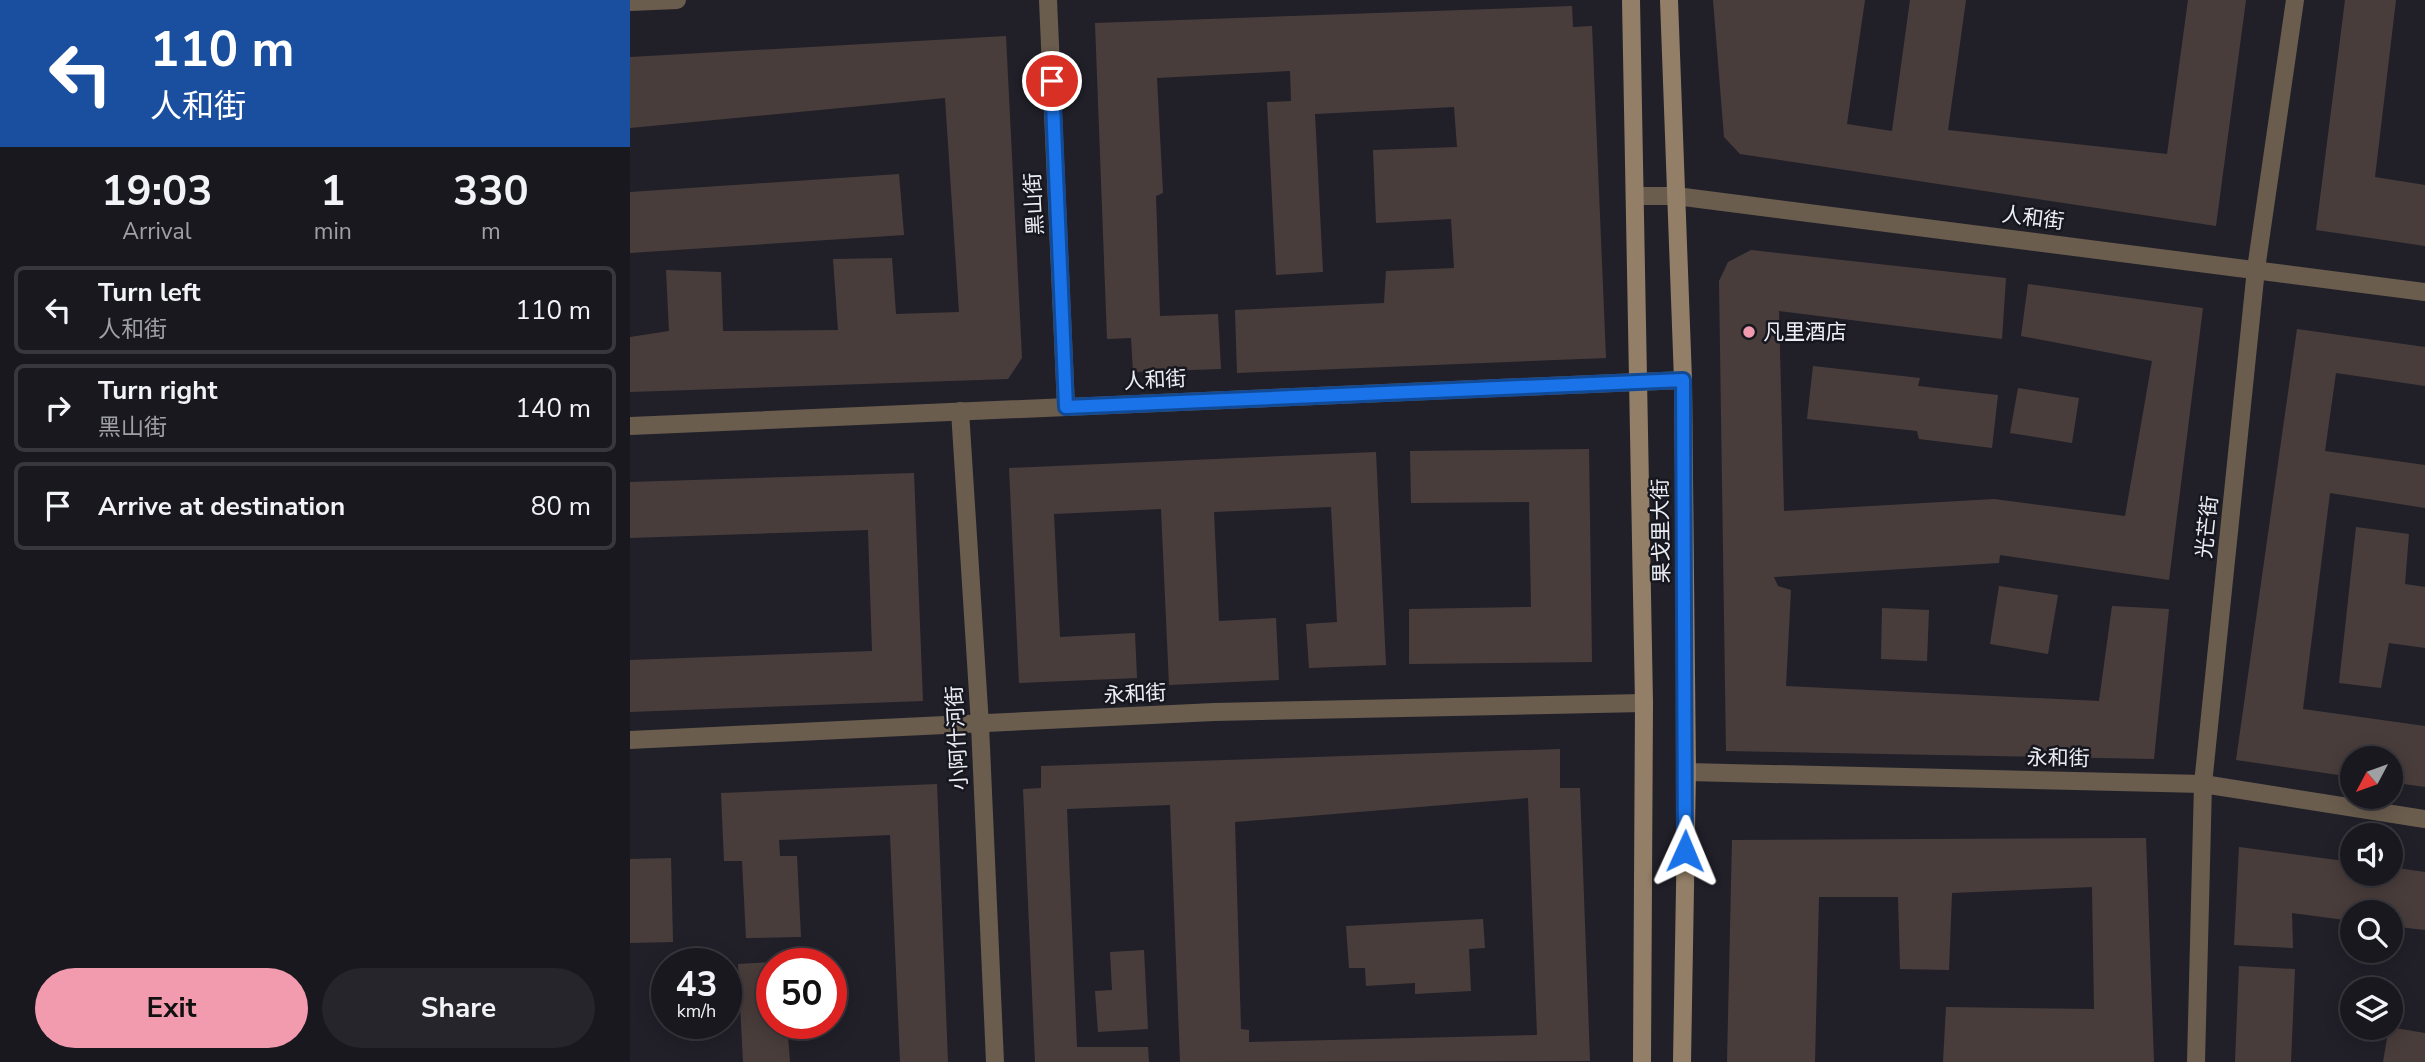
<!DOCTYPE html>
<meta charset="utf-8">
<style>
:root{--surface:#19181f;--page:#26252c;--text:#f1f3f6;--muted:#9fa0a4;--line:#37373d;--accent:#f29aae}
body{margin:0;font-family:"Nunito Sans","Noto Sans SC",sans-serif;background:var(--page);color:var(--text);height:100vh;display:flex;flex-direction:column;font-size:26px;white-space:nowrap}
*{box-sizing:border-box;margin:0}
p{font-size:23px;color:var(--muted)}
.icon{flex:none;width:38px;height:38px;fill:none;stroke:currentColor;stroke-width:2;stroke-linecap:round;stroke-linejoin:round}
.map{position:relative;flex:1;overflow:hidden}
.sheet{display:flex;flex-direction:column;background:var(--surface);width:630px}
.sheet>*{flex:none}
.hud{background:#1a4fa0;color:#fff;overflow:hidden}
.needle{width:46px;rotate:229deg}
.tools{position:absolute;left:1710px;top:746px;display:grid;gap:14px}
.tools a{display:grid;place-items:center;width:63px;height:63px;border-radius:50%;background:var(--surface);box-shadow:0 4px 18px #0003,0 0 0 2px var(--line);font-size:35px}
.speed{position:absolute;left:21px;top:948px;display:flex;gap:14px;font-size:35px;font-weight:700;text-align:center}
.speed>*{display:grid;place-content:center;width:91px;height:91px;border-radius:50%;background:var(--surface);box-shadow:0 4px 18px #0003,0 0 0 2px var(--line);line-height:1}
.speed small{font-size:18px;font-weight:400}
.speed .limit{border:10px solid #d22;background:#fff;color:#111}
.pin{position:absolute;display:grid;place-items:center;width:60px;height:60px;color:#fff;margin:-30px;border:4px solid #fff;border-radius:50%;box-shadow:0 2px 7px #0007}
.me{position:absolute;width:77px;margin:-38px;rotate:1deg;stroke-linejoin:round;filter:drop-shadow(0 0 5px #0008)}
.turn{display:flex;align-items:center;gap:24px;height:147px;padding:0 35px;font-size:32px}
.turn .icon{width:91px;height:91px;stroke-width:2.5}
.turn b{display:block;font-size:49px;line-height:60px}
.eta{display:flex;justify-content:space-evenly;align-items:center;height:119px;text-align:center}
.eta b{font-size:42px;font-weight:700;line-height:49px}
.primary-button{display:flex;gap:14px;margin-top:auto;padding:14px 35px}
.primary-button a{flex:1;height:80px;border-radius:42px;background:var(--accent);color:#111;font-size:28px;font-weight:700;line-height:80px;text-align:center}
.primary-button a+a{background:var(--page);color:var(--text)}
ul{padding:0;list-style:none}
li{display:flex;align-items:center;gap:21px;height:88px;margin:0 14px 10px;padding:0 21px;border:4px solid var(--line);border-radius:10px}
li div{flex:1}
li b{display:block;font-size:26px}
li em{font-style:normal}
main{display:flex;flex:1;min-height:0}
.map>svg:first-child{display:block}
</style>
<main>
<section class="sheet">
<div class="hud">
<div class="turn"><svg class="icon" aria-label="left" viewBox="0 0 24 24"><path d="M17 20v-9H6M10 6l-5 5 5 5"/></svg><div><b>110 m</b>人和街</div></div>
</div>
<div class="eta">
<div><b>19:03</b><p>Arrival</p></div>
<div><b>1</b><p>min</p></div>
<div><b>330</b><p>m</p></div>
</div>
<ul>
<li><svg class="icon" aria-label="left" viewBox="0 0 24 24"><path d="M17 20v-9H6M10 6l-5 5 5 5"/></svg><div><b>Turn left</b><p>人和街</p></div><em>110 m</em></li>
<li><svg class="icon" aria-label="right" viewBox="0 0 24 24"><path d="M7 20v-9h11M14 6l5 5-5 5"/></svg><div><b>Turn right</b><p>黑山街</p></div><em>140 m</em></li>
<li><svg class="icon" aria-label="arrive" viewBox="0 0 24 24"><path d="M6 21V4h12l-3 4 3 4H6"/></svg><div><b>Arrive at destination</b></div><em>80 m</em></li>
</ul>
<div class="primary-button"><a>Exit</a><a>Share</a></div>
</section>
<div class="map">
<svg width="1795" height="1062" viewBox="0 0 1795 1062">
<rect width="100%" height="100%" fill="#212029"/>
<!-- building -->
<g fill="#493d3b" fill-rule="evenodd">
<polygon points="1083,0 1235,0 1217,124 1262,131 1280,0 1336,0 1318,130 1537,154 1558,0 1616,0 1586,226 1110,154 1094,137"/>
<polygon points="1715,0 1766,0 1745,177 1795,185 1795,246 1686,230"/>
<polygon points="942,6 943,27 962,26 976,358 607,373 605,310 754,303 756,271 824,268 821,219 746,223 743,150 827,147 824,107 685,114 693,272 646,275 637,102 661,101 660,71 527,78 533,193 526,196 530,316 588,314 591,369 503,372 501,338 477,339 465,23"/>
<polygon points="376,36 392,358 378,379 0,392 0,337 39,331 36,270 91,272 93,331 208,330 203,259 262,258 266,314 329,312 315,98 0,128 0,57"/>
<polygon points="269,174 274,235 0,253 0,192"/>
<polygon points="1121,250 1376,278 1372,339 1149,311 1154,511 1364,499 1495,516 1522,361 1391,336 1398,284 1573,308 1539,580 1370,555 1369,563 1144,577 1148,586 1161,590 1156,686 1469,701 1482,606 1539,609 1524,759 1096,751 1089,281 1098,262"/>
<polygon points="1667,329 1795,347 1795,386 1706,373 1695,451 1795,465 1795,508 1700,493 1673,709 1795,726 1795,787 1760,782 1760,758 1722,758 1722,777 1606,760"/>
<polygon points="1183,366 1290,378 1288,386 1368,395 1362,448 1289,439 1287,431 1177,419"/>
<polygon points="1388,388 1449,398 1442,443 1380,433"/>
<polygon points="959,449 962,662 779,664 779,609 901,607 899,502 781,503 780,451"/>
<polygon points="746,452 756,665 679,668 676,624 707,622 701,507 584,512 589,621 646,618 649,680 539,685 531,509 424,514 430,637 505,633 507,678 389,683 379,468"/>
<polygon points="284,473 293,701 0,712 0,660 242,651 238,530 0,538 0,482"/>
<polygon points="1726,527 1779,534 1775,584 1795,587 1795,648 1759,643 1751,688 1709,683"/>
<polygon points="1369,586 1428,595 1418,654 1360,644"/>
<polygon points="1252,608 1299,610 1297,661 1251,659"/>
<path d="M930,749V788H950L960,1061L550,1062L540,805L437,809L447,1047H518L519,1062H405L393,789L411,788V766ZM898,798L907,1035L619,1042V1030L611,1029L605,822Z"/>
<polygon points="307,784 318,1062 270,1062 260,835 149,840 150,856 167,856 171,937 116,938 112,861 94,861 91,793"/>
<polygon points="1516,838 1524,1062 1313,1062 1316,1007 1464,1009 1462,887 1322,893 1319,970 1270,969 1268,897 1189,897 1185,1062 1097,1062 1102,840"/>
<polygon points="1609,847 1722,862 1722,873 1760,873 1760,867 1795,872 1795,930 1760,926 1760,912 1722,912 1722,921 1662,913 1663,948 1604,945"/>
<polygon points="41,858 43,942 0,943 0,859"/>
<polygon points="853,919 855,948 839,949 841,991 785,994 785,983 736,986 735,968 719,968 716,926"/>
<polygon points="514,950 518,1029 468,1032 465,991 482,990 480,952"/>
<polygon points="142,962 142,1024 157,1024 160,1062 113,1062 108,964"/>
<polygon points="1609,966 1665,969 1661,1062 1605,1062"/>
<polygon points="1759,1027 1795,1033 1795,1062 1753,1062"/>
</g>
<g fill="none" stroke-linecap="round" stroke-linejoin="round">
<!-- tertiary -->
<g stroke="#6a5d4e" stroke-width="18">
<polyline points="418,0 436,407"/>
<polyline points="0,2 47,0"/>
<polyline points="1005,196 1046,196 1795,292"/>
<polyline points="330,411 350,725 365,1062"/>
<polyline points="0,426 1053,380"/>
<polyline points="0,740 584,712 1014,703"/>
<polyline points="1057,772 1573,784 1795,819"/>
<polyline points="1566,1062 1573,784 1626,269 1665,0"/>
</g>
<!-- secondary -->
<g stroke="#937f67" stroke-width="18">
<polyline points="1001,0 1014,703 1012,1062"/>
<polyline points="1039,0 1053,380 1057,772 1052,1062"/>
</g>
</g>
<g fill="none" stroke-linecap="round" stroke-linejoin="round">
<!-- route casing -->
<g stroke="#114b97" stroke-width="18">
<polyline id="route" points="422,81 436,407 1053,380 1055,851"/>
</g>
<!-- route -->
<use href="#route" stroke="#1a73e8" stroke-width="12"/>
</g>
<!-- markers -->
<circle fill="#f29aae" stroke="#171720" stroke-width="2.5" cx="1119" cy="332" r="7"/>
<g text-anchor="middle" stroke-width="5" stroke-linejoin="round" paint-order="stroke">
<!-- street labels -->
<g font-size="21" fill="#ededf4" stroke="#171720">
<text transform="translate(404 204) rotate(-93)" y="7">黑山街</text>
<text transform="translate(1403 218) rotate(7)" y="7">人和街</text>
<text transform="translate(525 380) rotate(-3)" y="7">人和街</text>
<text transform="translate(1577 527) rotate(-84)" y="7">光芒街</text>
<text transform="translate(1031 531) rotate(-91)" y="7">果戈里大街</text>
<text transform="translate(505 694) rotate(-3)" y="7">永和街</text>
<text transform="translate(327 738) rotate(-93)" y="7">小阿什河街</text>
<text transform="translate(1428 758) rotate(1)" y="7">永和街</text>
</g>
<!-- poi labels -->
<g font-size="21" fill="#ededf4" stroke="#171720" text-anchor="start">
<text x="1133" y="339">凡里酒店</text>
</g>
</g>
</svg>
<div class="tools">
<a><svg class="needle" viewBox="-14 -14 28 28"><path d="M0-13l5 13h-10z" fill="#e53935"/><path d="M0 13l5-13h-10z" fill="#9fa0a4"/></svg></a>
<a><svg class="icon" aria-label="sound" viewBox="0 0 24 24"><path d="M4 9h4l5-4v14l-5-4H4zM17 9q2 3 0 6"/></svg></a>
<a><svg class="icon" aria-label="search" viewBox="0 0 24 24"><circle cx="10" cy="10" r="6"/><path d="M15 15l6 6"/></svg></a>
<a><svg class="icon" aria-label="layers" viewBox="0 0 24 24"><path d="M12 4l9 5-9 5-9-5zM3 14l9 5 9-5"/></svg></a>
</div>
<div class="speed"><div>43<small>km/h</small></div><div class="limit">50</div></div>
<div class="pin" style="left:422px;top:81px;background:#d93025"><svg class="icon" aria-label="arrive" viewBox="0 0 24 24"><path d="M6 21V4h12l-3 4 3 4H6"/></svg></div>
<svg class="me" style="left:1055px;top:851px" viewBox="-20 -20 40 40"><path d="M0-17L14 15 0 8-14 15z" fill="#1a73e8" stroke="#fff" stroke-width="4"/></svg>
</div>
</main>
